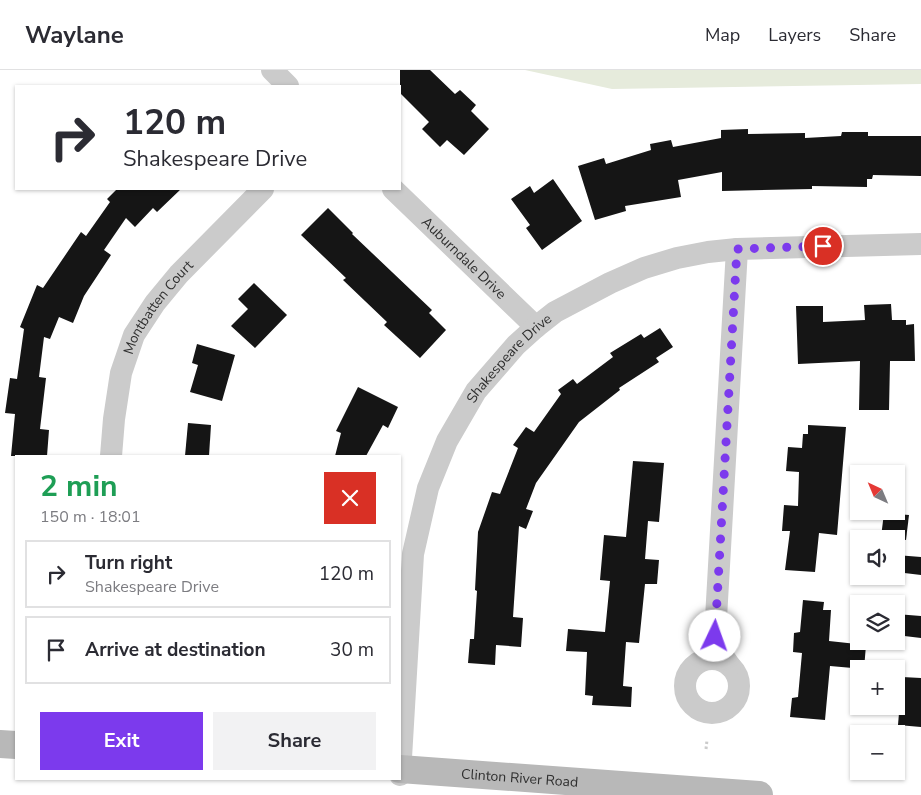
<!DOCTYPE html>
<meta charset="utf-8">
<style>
:root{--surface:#fff;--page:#f2f2f3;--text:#2b2b33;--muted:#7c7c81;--line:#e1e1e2;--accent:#7c3aed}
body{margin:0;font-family:"Nunito Sans",sans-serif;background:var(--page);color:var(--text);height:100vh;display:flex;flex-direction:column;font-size:19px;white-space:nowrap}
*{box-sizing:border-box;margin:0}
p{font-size:16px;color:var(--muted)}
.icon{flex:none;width:28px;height:28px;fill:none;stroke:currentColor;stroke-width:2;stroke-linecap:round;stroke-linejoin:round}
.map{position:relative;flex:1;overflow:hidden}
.panel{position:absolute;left:15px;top:385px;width:386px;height:325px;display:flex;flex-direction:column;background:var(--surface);border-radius:0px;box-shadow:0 1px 4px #0004}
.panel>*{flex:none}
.guide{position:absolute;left:15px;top:15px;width:386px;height:105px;border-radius:0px;box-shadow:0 1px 4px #0004;background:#fff;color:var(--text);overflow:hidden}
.needle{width:32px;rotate:316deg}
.fabs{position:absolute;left:850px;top:395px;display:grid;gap:10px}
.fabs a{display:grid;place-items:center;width:55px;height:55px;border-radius:0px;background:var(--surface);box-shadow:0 1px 4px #0004;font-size:25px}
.pin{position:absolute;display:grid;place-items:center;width:42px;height:42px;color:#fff;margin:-21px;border:2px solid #fff;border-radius:50%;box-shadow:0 1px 5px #0007}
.me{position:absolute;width:55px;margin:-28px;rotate:3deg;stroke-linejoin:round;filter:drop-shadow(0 0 4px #0008)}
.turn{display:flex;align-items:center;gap:18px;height:105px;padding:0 25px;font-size:22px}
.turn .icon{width:65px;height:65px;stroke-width:2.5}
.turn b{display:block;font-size:35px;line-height:42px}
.round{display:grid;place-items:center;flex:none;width:52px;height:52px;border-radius:0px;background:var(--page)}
.overview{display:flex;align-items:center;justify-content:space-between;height:85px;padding:0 25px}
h1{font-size:30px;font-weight:700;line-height:38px;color:#1e9e55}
.button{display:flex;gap:10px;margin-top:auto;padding:10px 25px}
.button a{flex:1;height:58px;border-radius:0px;background:var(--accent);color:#fff;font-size:20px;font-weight:700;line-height:58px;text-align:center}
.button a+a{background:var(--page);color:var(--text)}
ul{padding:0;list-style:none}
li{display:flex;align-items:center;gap:15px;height:68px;margin:0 10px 8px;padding:0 15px;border:2px solid var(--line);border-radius:0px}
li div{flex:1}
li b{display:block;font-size:19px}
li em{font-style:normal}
header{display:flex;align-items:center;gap:30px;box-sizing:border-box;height:70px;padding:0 25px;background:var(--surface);border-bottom:1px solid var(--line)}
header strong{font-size:24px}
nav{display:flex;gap:28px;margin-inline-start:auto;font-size:18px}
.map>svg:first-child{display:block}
</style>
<header>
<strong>Waylane</strong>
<nav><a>Map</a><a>Layers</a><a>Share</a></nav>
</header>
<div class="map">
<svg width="921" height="725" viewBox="0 0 921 725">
<rect width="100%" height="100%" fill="#fff"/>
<!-- green -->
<polygon fill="#e6ebdc" points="525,0 921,0 921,14 612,19"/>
<!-- building -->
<g fill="#151515">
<polygon points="400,0 430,0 455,24 460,20 476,35 471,41 489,59 464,85 447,70 440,77 422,59 429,52 400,23"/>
<polygon points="748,59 748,64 805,63 805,68 841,66 842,62 868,62 868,66 921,66 921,106 873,105 872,109 867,109 867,117 812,116 812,119 722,121 722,102 678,110 681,127 625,136 626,141 595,150 578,96 604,88 606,94 651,80 650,74 671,70 673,77 721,68 721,60"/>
<polygon points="553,109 582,151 542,180 526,158 530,155 511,129 530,116 534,123"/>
<polygon points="117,119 181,119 157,142 153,138 135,157 126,148 104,180 111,185 84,226 73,253 59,247 50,269 44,267 39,307 46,308 40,359 49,360 47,386 11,386 15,344 5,343 10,308 17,309 24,259 20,257 37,215 43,218 81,162 86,166 110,132 107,129"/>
<polygon points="328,138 353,163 352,164 432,240 429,243 446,260 420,288 384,255 387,252 343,210 346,208 301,165"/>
<polygon points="254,213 287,245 255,278 231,256 248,239 238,229"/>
<polygon points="891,234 892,250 906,250 906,255 914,254 915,291 890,291 889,340 859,340 860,291 798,294 796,236 823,236 823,252 865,250 864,235"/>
<polygon points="660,258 673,277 656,288 659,292 619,318 620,320 579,352 536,413 526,439 533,441 526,459 519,456 513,547 523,548 521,577 496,575 495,595 468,593 470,569 474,569 477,521 475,520 478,462 492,422 500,424 518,378 513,375 526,357 534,362 561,324 558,320 573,309 577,314 613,287 610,283 641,264 644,268"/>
<polygon points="197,274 235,285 222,331 190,322 198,295 192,293"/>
<polygon points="358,317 398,337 388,358 383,355 366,386 335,386 341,363 336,361"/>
<polygon points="188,353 211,355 209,386 185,386"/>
<polygon points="808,355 846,357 837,465 819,463 815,502 785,500 790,461 782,461 784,435 798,436 799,402 786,401 788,377 802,378 803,364 808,364"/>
<polygon points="633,391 664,393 659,452 648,451 645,489 659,490 657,514 645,514 639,573 626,572 623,616 632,617 631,637 592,635 593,626 585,625 587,582 566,581 568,559 605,562 610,511 600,510 604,465 626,467"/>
<polygon points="884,443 909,445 906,470 881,467"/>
<polygon points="896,485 921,487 921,505 896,502"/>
<polygon points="803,530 824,532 823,540 831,540 829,571 866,575 864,599 830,596 825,650 790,647 792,628 798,627 802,583 793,582 794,563 800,562"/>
<polygon points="896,544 921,546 921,568 896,565"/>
<polygon points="902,607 921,608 921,657 898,655"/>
</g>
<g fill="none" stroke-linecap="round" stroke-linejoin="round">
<!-- path -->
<polyline stroke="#cbcbcb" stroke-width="3" stroke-dasharray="2.5 2.5" stroke-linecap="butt" points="706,679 707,670"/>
<!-- street -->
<g stroke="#cbcbcb" stroke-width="22">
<polyline points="272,0 288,16"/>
<path id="s1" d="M393,119L536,257"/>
<path id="s2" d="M111,386L114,349L121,303L134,265L155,233L179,204L263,119"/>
<circle cx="712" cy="616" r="27"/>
<polyline points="730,596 721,583 715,566 737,179"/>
<path id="s3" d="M400,705L413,484L428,418L447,371L476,321L516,275L536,257L555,242L610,213L644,198L677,188L708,182L737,179L921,174"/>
</g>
<!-- secondary -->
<g stroke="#b8b8b8" stroke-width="28">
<polyline points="0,674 16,675"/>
<path id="s4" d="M400,699L759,725"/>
</g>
</g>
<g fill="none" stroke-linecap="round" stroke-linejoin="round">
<!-- route -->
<polyline stroke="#7c3aed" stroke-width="9" stroke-dasharray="0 16.2" points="715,566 737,179 823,176"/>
</g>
<g text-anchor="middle" stroke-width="5" stroke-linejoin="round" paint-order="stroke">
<!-- street labels -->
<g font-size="14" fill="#2e2e2e" stroke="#fff">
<text dy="5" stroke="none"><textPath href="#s1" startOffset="99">Auburndale Drive</textPath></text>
<text dy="5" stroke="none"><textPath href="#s2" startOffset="160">Montbatten Court</textPath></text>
<text dy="5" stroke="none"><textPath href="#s3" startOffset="444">Shakespeare Drive</textPath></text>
<text dy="5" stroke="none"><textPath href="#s4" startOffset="120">Clinton River Road</textPath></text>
</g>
</g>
</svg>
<div class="fabs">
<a><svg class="needle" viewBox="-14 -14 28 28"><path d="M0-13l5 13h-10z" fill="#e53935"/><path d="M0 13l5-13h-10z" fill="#7c7c81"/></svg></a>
<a><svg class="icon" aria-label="sound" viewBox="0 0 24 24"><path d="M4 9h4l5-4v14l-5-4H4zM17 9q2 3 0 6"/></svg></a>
<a><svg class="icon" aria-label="layers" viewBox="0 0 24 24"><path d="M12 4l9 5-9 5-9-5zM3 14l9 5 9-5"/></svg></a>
<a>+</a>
<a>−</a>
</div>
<div class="pin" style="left:823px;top:176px;background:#d93025"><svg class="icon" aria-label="arrive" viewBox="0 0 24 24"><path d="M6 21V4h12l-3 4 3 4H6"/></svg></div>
<svg class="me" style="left:715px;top:566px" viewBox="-20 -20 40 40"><circle r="19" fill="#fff"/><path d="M0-13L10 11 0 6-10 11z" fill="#7c3aed"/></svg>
<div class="guide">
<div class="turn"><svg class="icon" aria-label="right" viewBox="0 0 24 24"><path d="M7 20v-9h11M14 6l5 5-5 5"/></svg><div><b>120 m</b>Shakespeare Drive</div></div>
</div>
<section class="panel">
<div class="overview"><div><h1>2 min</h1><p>150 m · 18:01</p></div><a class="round" style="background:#d93025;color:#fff"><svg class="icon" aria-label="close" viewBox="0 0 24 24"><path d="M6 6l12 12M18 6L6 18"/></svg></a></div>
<ul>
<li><svg class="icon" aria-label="right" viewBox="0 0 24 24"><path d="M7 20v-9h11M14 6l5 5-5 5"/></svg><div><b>Turn right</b><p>Shakespeare Drive</p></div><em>120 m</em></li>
<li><svg class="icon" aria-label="arrive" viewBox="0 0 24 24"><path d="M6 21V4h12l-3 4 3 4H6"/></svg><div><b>Arrive at destination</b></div><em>30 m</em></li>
</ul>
<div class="button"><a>Exit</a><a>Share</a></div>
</section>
</div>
